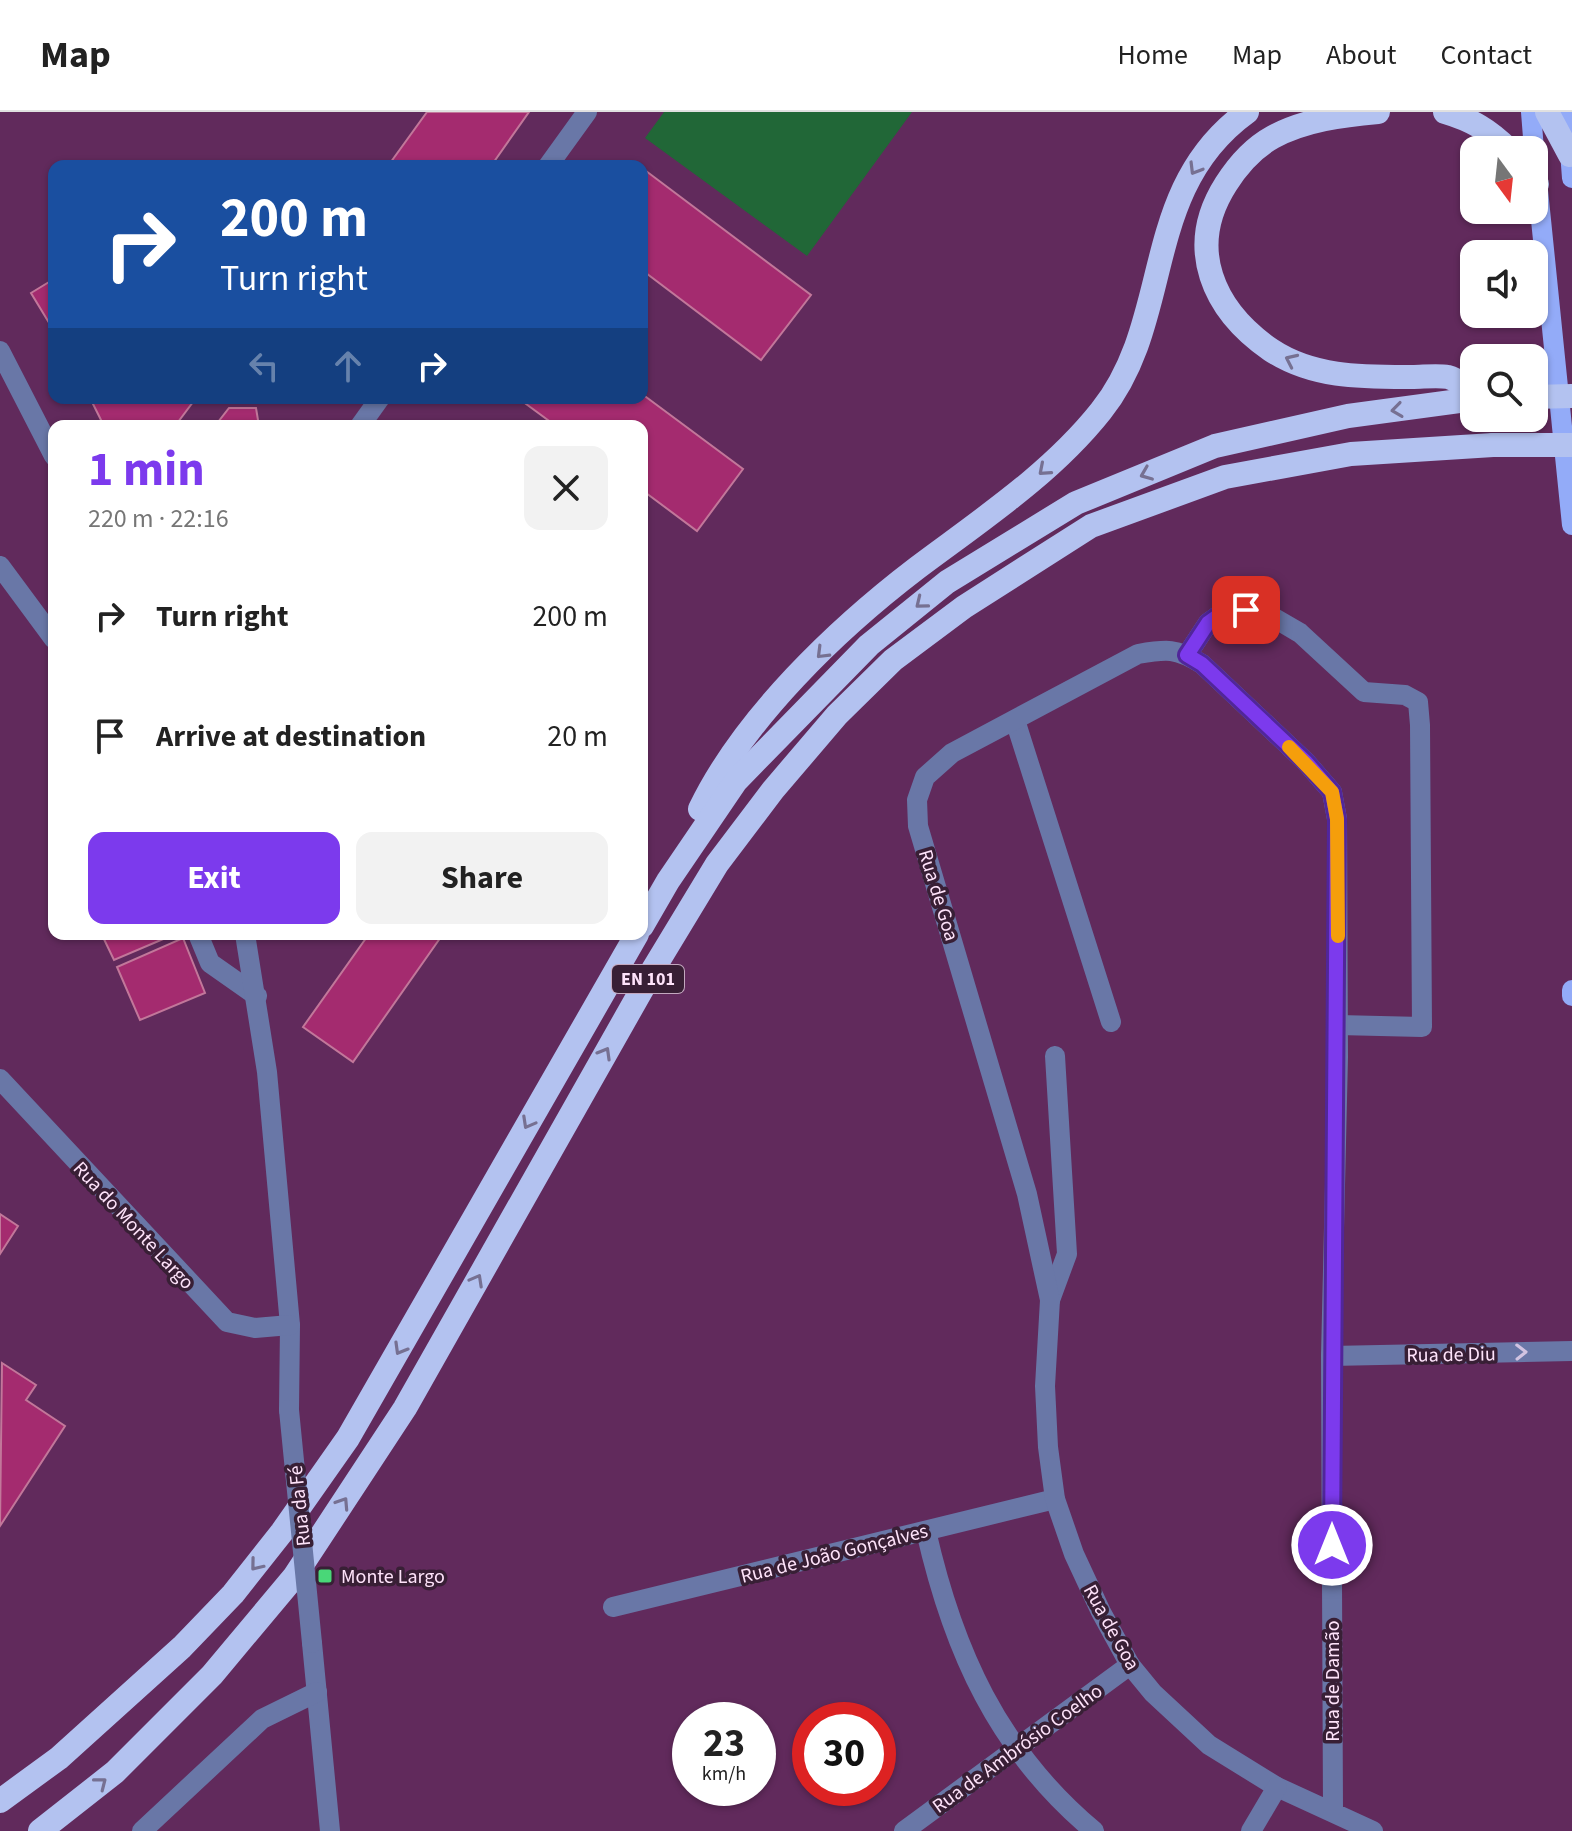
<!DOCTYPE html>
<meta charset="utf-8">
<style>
:root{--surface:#fff;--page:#f2f2f2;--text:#222;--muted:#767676;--line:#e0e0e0;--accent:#7c3aed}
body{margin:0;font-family:"Source Sans 3",sans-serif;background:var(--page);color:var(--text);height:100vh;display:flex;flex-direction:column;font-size:30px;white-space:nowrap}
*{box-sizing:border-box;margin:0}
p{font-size:26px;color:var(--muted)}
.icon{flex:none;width:44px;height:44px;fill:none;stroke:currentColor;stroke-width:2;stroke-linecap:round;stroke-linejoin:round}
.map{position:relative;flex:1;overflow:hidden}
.drawer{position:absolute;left:48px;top:308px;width:600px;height:520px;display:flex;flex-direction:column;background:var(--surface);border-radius:16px;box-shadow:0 2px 6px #0004}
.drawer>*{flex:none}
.hud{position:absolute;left:48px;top:48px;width:600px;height:244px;border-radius:16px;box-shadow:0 2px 6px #0004;background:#1a4fa0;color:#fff;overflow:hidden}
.needle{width:52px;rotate:165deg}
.controls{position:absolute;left:1460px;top:24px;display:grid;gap:16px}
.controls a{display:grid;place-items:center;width:88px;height:88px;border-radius:16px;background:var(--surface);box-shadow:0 2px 6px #0004;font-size:40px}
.speed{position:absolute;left:672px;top:1590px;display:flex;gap:16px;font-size:40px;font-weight:700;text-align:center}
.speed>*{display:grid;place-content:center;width:104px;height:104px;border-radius:50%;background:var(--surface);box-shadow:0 2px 6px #0004;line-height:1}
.speed small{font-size:20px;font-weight:400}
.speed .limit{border:12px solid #d22;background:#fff;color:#111}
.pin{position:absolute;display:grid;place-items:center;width:68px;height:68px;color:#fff;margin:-34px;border-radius:16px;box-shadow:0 4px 12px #0006}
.me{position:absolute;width:88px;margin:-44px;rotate:0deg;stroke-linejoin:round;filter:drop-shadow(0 0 6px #0008)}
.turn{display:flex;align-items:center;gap:28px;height:168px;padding:0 40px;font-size:36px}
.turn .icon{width:104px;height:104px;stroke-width:2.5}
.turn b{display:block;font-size:56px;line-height:68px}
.lanes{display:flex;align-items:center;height:76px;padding:0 40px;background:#0003;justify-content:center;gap:40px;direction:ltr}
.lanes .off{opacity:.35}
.round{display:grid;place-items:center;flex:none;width:84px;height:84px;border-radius:16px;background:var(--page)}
.headline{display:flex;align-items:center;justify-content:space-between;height:136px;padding:0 40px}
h1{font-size:48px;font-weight:700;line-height:60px;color:var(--accent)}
.primary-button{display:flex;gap:16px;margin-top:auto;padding:16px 40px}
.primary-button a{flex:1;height:92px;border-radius:16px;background:var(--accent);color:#fff;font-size:32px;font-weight:700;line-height:92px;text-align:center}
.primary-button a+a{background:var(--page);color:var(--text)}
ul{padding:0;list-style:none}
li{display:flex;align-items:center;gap:24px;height:120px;padding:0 40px}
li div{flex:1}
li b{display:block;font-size:30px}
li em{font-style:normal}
header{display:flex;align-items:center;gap:48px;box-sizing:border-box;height:112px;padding:0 40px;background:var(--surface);border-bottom:2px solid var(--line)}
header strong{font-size:38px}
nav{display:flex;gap:44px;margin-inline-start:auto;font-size:28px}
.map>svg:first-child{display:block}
</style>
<header>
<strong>Map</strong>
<nav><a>Home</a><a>Map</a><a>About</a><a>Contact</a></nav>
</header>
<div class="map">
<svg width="1572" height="1719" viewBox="0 0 1572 1719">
<rect width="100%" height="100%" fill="#612a5c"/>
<!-- green -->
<polygon fill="#216737" points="664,0 912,0 807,144 645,26"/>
<!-- building -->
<g fill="#a42b6f" stroke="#c2779a" stroke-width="2">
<polygon points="427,0 529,0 491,54 388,54"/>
<polygon points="642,56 811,183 761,248 642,158"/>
<polygon points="54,167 54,219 31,181"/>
<polygon points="642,282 743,357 697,419 642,378 642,314 556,314 518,286 642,286"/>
<polygon points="90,286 196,286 175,314 104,314"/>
<polygon points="229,296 256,296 259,314 215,314"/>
<polygon points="105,822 175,822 114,848 102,823"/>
<polygon points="369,822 443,822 353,950 303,915"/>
<polygon points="183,826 205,881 140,908 117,855"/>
<polygon points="0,1102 18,1114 0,1142"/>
<polygon points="2,1251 36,1273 26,1288 65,1314 0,1414"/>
</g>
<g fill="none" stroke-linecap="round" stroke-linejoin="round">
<!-- minor -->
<g stroke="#6977a7" stroke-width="20">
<polyline points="548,54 587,0"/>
<polyline points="0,239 54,344"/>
<polyline points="360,314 380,286"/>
<polyline points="0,454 54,527"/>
<polyline points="1187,543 1208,511 1229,496 1264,500 1300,521 1364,580 1405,583 1418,590 1420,613 1422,915 1338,913"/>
<polyline points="1015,608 1111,910"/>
<polyline points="198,822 210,851 257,884"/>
<polyline points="245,822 267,960 290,1213 289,1298"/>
<polyline points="0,967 227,1210 255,1216 290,1213"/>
<polyline points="1050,1188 1067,1142 1055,944"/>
<polyline points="1331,1244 1572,1239"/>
<path d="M926,1419C953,1538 998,1639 1094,1719"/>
<polyline points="613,1495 1055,1387"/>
<polyline points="312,1531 330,1719"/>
<path d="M1333,1698L1331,1244L1338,945L1337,707L1332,680L1306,650L1202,552C1176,536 1167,537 1138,542L952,641L925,665L917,688L918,714L1027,1082L1050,1188L1045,1274L1048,1335L1055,1387L1074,1442L1101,1500L1130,1553L1153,1581L1209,1633L1277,1675L1373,1719"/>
<polyline points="142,1719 262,1607 317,1580"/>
<polyline points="904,1719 1130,1553"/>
<polyline points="1251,1719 1277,1675"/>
</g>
<!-- major -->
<g stroke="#93abf8" stroke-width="20">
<polyline points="1531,0 1534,38"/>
<polyline points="1567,0 1572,66"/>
<polyline points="1534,39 1572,413"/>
<polyline points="1572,878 1572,884"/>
</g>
<!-- highway -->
<g stroke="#b3c2f0" stroke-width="24">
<path d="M1378,0C1343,3 1304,8 1273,25C1253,36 1238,53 1226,72C1185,136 1213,198 1271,238C1313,266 1363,265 1412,265C1423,265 1437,263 1448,265C1457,267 1466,275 1474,280"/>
<path d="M1445,0C1472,8 1489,18 1509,38"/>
<polyline points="1547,0 1570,43"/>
<polyline points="1534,68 1537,72"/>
<path d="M700,697C744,606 837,517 917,456C981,408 1051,362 1101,299C1175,206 1139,78 1247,0"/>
<polyline points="642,814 668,769 736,669 869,533 947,470 1076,391 1215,334 1348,304 1474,287"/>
<polyline points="0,1689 59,1646 182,1535 233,1482 282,1420 348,1326 637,822"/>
<polyline points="40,1719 115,1660 212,1563 294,1465 405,1296 654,856 717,752 773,678 837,603 893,548 964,495 1091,414 1225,365 1351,342 1493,333"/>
</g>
<!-- minor-bridge -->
<polyline stroke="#6977a7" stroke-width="20" points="289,1298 312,1531"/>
<!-- highway-bridge -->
<g stroke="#b3c2f0" stroke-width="24">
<polyline points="1534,285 1572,284"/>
<polyline points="1493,333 1572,333"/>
</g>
</g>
<!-- one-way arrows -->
<defs><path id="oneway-chevron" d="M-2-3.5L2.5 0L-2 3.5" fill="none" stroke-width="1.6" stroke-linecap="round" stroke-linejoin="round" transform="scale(2)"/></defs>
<g stroke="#767092">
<use href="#oneway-chevron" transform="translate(1195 57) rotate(121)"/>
<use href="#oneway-chevron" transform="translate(1291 248) rotate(-155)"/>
<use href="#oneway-chevron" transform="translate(1397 298) rotate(172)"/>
<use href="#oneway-chevron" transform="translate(1044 358) rotate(139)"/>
<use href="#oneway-chevron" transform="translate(1146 362) rotate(158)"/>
<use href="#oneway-chevron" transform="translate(921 491) rotate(141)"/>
<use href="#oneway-chevron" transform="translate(822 541) rotate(135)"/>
<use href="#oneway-chevron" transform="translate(605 941) rotate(-60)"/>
<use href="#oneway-chevron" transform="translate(528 1011) rotate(119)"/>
<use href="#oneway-chevron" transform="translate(477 1168) rotate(-61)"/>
<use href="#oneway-chevron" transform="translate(400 1237) rotate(120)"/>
<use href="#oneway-chevron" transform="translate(343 1391) rotate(-57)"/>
<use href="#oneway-chevron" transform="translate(256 1453) rotate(129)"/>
<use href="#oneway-chevron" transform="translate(101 1671) rotate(-38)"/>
</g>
<use stroke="#d1c3e1" href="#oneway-chevron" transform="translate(1521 1240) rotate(-1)"/>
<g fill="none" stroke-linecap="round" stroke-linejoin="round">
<!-- route casing -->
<g stroke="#51269a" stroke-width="20">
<path id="route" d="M1246,498L1229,496L1208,511L1187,543L1202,552L1306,650L1332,680L1337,707C1337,949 1332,1191 1332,1433"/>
</g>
<!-- route -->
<use href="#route" stroke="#7c3aed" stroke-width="14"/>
<!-- slow -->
<polyline stroke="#f59e0b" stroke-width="14" points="1289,635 1332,680 1337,707 1338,824"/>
</g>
<!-- markers -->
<rect fill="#49d778" stroke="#381f35" stroke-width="3" x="317" y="1456" width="16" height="16" rx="4"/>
<g text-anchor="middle" stroke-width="7" stroke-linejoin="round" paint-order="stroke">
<!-- shield labels -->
<rect fill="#381f35" stroke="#c3a8bf" stroke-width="2" x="612" y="853" width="72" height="28" rx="6"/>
<g font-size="18" font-weight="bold" fill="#fee3fa">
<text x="648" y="873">EN 101</text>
</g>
<!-- street labels -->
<g font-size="20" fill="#fee3fa" stroke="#381f35">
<text transform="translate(939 783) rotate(73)" y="7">Rua de Goa</text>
<text transform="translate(134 1113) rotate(47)" y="7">Rua do Monte Largo</text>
<text transform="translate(1451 1242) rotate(-1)" y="7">Rua de Diu</text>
<text transform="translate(299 1394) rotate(-96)" y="7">Rua da Fé</text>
<text transform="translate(834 1441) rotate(-14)" y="7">Rua de João Gonçalves</text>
<text transform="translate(1112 1515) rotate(61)" y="7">Rua de Goa</text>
<text transform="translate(1332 1569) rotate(-90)" y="7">Rua de Damão</text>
<text transform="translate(1017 1636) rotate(-36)" y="7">Rua de Ambrósio Coelho</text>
</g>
<!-- poi labels -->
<g font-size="20" fill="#fee3fa" stroke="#381f35" text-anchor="start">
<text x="341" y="1471">Monte Largo</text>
</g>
</g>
</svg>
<div class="controls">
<a><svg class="needle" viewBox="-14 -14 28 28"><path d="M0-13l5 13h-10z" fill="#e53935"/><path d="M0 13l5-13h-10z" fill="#767676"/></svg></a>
<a><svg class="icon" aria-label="sound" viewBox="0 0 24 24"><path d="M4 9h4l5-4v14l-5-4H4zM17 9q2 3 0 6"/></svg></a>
<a><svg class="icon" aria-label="search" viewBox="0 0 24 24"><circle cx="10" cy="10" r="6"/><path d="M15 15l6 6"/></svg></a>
</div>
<div class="speed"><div>23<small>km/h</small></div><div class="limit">30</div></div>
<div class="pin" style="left:1246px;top:498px;background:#d93025"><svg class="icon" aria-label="arrive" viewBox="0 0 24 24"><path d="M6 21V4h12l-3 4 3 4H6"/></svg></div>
<svg class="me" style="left:1332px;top:1433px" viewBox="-20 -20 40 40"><circle r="17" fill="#7c3aed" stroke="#fff" stroke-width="3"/><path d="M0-11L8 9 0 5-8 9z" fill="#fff"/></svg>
<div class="hud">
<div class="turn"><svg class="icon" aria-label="right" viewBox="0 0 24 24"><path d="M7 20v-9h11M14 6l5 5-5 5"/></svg><div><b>200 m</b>Turn right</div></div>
<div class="lanes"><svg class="icon off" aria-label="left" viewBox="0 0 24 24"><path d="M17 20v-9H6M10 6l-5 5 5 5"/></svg><svg class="icon off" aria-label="ahead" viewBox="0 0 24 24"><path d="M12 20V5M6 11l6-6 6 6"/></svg><svg class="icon" aria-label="right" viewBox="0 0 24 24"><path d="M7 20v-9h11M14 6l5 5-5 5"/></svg></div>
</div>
<section class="drawer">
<div class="headline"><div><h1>1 min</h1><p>220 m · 22:16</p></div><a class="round"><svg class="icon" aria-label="close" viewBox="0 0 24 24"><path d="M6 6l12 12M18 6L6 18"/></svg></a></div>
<ul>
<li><svg class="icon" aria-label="right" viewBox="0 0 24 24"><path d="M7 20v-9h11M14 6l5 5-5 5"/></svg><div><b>Turn right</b></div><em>200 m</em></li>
<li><svg class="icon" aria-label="arrive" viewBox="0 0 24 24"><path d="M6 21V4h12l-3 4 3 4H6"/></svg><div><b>Arrive at destination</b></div><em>20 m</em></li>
</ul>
<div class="primary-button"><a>Exit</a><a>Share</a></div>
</section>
</div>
